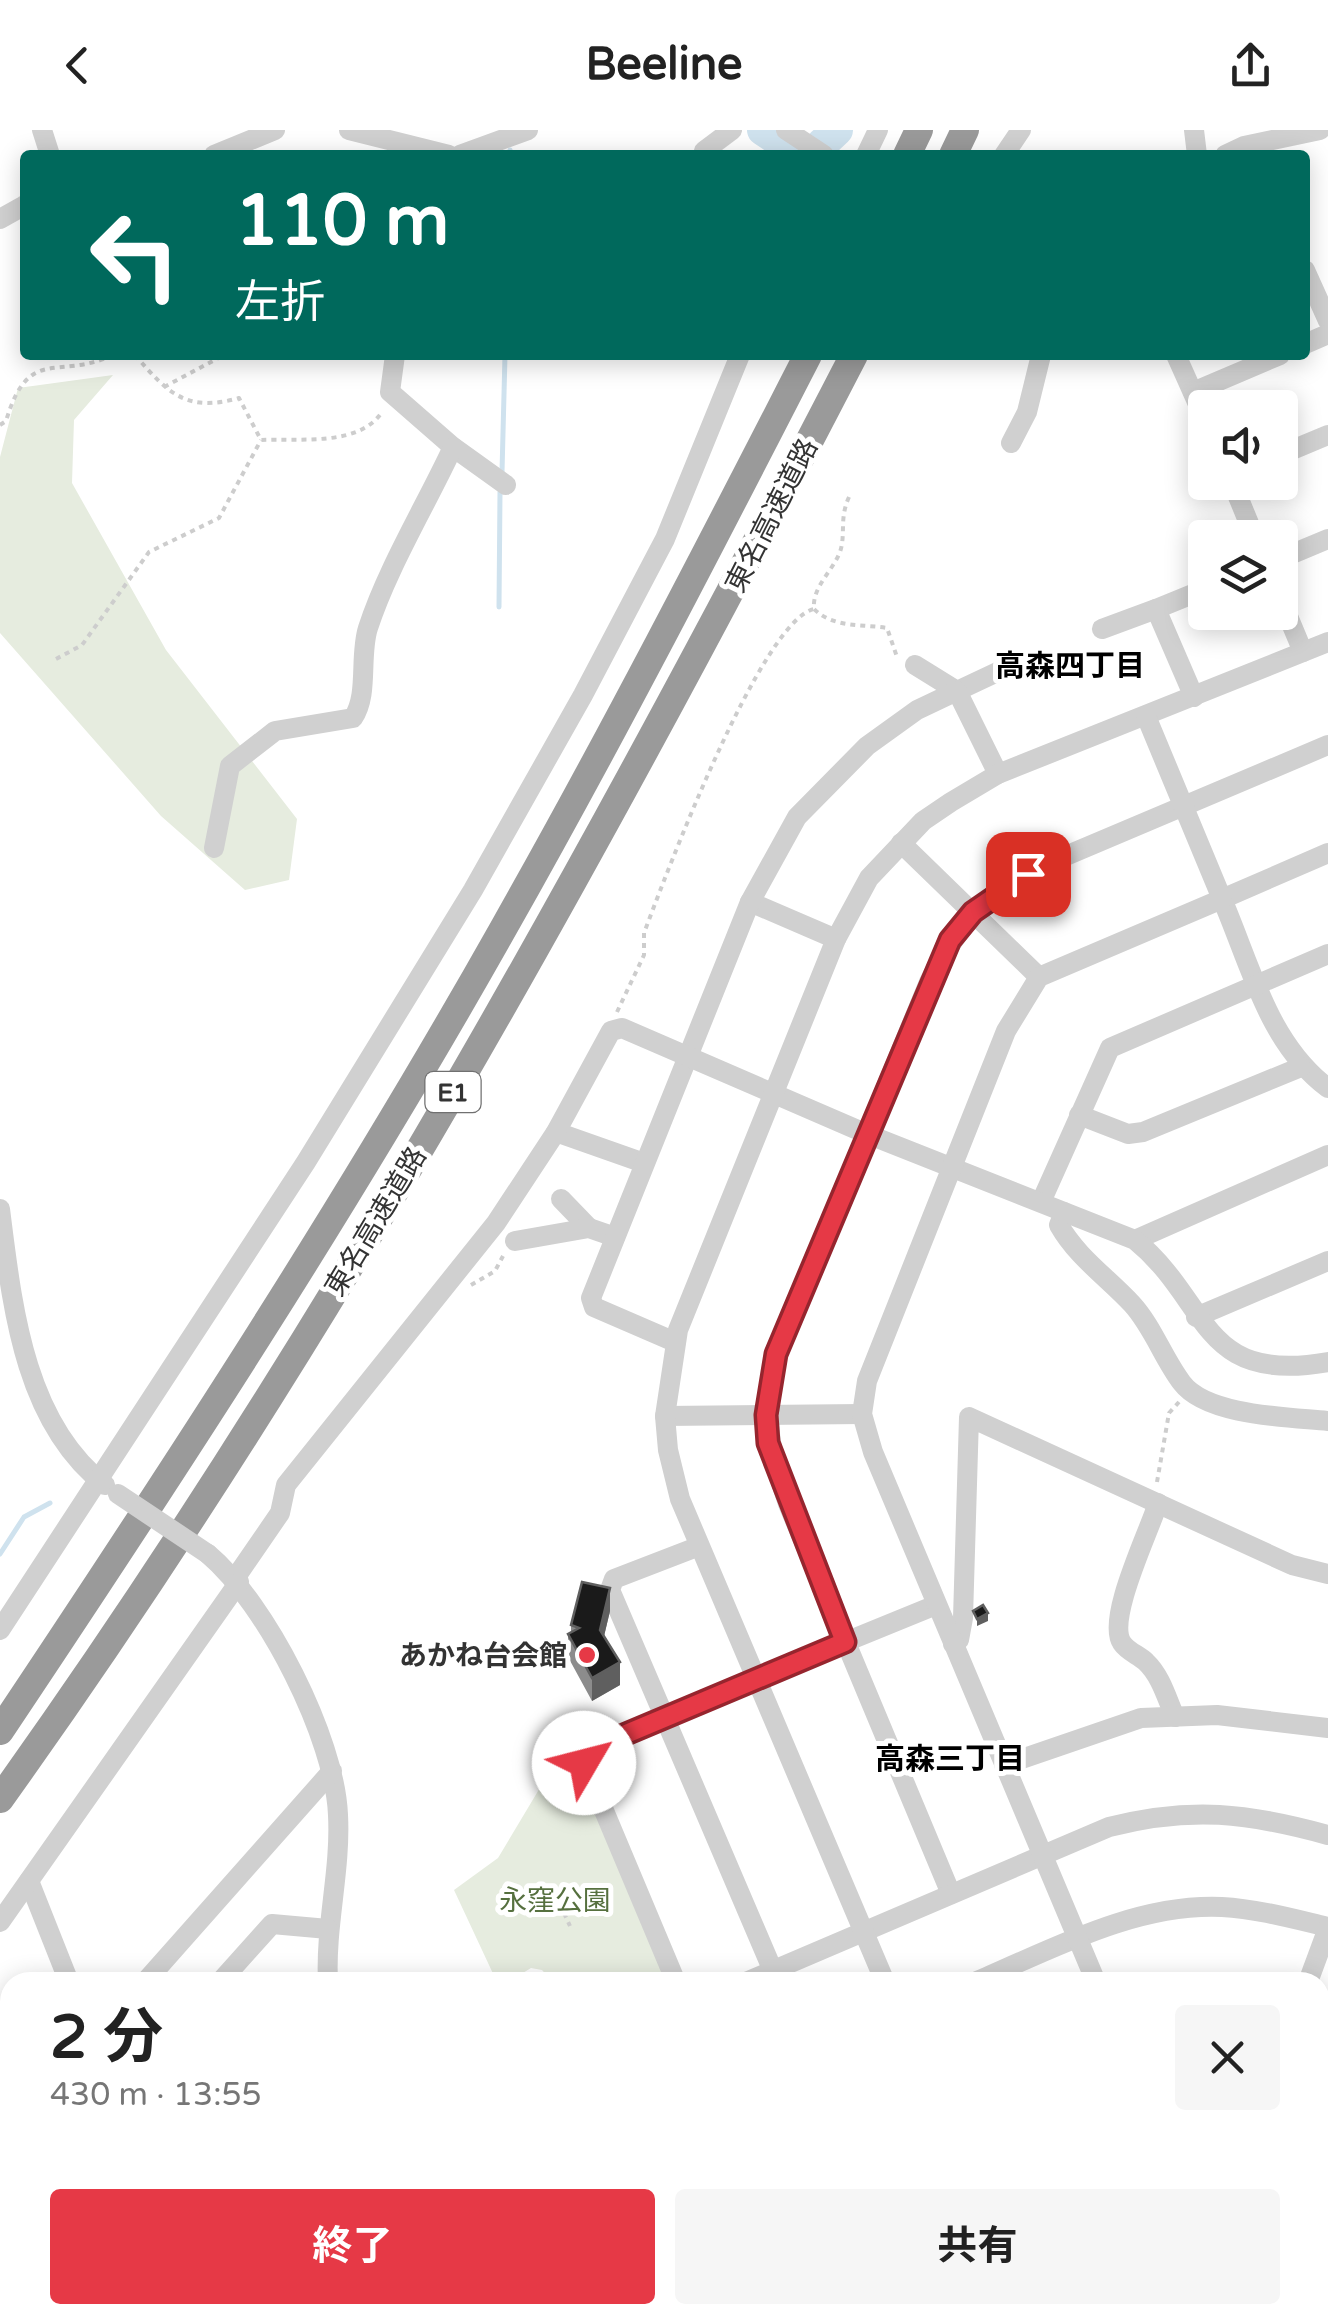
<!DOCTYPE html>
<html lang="ja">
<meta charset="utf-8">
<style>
:root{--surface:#fff;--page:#f6f6f6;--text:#222;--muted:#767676;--accent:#e63946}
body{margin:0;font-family:"Varela Round","Noto Sans JP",sans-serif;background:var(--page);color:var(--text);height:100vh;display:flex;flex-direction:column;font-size:38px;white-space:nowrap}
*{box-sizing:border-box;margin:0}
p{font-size:32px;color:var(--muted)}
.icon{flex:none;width:55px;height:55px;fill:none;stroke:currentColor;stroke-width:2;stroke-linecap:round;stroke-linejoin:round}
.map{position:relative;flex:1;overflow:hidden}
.side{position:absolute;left:0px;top:1842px;width:1330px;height:352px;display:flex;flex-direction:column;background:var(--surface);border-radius:30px 30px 0 0;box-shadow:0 5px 25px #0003}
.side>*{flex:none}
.hud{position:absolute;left:20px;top:20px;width:1290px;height:210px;border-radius:10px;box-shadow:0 5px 25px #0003;background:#00695c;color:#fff;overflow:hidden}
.fabs{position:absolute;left:1188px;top:260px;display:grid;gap:20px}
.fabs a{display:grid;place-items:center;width:110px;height:110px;border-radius:10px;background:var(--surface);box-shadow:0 5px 25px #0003;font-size:50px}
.pin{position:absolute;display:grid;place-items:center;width:85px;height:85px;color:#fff;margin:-42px;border-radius:20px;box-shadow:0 5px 15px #0006}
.me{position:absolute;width:110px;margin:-55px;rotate:53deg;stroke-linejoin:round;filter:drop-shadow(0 0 8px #0008)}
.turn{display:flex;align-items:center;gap:35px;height:210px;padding:0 50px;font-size:45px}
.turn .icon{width:130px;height:130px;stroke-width:2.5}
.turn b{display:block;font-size:70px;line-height:85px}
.round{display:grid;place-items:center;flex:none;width:105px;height:105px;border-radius:10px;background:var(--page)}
.overview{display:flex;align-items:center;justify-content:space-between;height:170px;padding:0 50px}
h1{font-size:60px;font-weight:700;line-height:75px}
.cta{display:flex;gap:20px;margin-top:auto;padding:20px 50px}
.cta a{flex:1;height:115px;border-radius:10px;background:var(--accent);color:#fff;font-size:40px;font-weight:700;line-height:115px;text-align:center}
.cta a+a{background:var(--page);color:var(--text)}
header{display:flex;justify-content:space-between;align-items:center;height:130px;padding:0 50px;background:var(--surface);font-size:45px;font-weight:700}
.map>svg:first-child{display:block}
</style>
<header><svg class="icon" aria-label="back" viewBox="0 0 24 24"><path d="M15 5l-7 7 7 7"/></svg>Beeline<svg class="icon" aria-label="share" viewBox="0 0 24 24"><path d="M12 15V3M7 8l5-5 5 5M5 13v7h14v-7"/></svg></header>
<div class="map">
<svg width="1328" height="2193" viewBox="0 0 1328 2193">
<rect width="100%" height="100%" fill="#fff"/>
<!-- green -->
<g fill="#e6ecdf">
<polygon points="113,245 74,290 72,353 166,520 297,689 289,750 245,760 161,686 0,503 0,327 18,258"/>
<polygon points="573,1627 667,1852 553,1852 542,1840 531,1838 508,1852 496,1850 454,1760 498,1728 553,1636"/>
</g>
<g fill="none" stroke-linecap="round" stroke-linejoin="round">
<!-- stream -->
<g stroke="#cfe2ee" stroke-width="5">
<polyline points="510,25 510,20"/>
<polyline points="502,342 505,225"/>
<polyline points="499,477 500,362"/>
<polyline points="0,1424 24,1387 50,1373"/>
</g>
<!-- river -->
<g stroke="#cfe2ee" stroke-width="32">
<polyline points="763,0 801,25"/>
<polyline points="822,14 837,0"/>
</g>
<!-- path -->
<g stroke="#cdcdcd" stroke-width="4" stroke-dasharray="5 5" stroke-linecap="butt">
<path d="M135,225C168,263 186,283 239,268L261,310C299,308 359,317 382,282"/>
<polyline points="164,257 224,225"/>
<path d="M0,295L6,291C29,214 58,251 113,225"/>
<path d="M849,367C839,389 846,404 840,422C832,442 812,457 814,479C833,498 862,494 887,498L897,527"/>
<polyline points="56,529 82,515 149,422 219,388 261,310"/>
<path d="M617,882L644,825V803C665,747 761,491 814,479"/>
<polyline points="471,1155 495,1141 503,1126"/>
<polyline points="1157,1352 1169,1283 1179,1272"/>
<polyline points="564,1783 570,1796"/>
</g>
<!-- minor -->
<g stroke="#d0d0d0" stroke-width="20">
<polyline points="42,0 50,25"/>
<polyline points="349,0 449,25"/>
<polyline points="786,0 824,25"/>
<polyline points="1194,0 1197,25"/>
<polyline points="704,21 732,0"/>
<polyline points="214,25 275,0"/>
<polyline points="460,25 528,0"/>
<polyline points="866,25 878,0"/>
<polyline points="1004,25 1021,0"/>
<polyline points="1225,25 1244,16 1320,0"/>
<polyline points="0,89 25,75"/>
<polyline points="1305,140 1328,191"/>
<polyline points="1305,214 1328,204"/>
<polyline points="395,225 390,262 453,317 506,355"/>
<polyline points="1176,225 1205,290"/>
<polyline points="1193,262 1280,225"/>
<polyline points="1011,313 1027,282 1041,225"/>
<polyline points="1280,325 1328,305"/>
<polyline points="1232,352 1255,408"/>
<polyline points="1280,429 1328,409"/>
<polyline points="1280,467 1303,522"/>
<polyline points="1102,499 1156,479"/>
<polyline points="915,535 957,561 1008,537"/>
<polyline points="1194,567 1156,479 1205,459"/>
<polyline points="901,713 1039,847"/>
<path d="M214,718L230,636L275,601L353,588C369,565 359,526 368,498C387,439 426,375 453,317"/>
<path d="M1328,723L1222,769C1251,836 1268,913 1328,958"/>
<polyline points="750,772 836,809"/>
<polyline points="1079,985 1128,1004 1143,1002 1301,937"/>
<polyline points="556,1002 644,1033"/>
<polyline points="561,1069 589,1098"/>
<polyline points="1041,1072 1110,918 1328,824"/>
<path d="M0,1079C12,1173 23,1292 105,1355"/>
<path d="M1064,1082L1059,1095C1077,1127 1108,1148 1132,1174C1153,1197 1163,1228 1182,1253C1207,1286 1289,1287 1328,1291"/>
<polyline points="1135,1110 1328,1025"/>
<polyline points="515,1111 589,1098 615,1107"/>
<polyline points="1196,1187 1328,1131"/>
<polyline points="675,1212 594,1177 591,1168 750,772 797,687 867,616 917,580 957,561 998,644"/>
<polyline points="665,1286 862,1284"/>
<path d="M1158,1373C1149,1402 1106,1489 1122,1513C1128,1522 1139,1525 1146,1532C1161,1546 1167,1569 1175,1587"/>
<polyline points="697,1417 614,1449 610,1460 664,1586 936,1475"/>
<path d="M208,1424C266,1473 335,1608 338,1685C341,1741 325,1796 328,1852"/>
<path d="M236,1447L280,1383L286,1355L496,1093L556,1002L611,901L622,898L867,1004L1135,1110C1211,1172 1199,1255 1328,1232"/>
<polyline points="0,1500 306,1032 473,760 583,565 665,409 740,225"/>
<polyline points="953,1514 959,1510 963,1488 969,1287 1292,1435 1328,1444"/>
<polyline points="1004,1635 1141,1588 1217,1585 1328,1598"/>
<polyline points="29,1751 69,1852"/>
<path d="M951,1764L788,1374C766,1307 765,1294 776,1225L929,852C961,789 987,766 1049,733L1328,615"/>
<polyline points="0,1792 239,1452"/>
<polyline points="145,1852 332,1641"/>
<polyline points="220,1852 272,1794 328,1799"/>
<polyline points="676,1852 584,1633 588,1620 664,1586 773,1841"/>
<path d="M746,1852L1109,1697C1191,1676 1248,1683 1328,1705"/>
<polyline points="885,1852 680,1369 668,1320 665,1286 678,1200 836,809 869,748 923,691 951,672 998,644 1328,512"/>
<path d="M975,1852C1052,1819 1136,1773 1222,1777C1258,1779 1294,1789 1328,1797"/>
<polyline points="1096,1852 873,1322 862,1284 867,1251 1006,901 1039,847 1222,769 1146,586"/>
<polyline points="1308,1852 1328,1798"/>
<polyline points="0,1883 10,1886"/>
<polyline points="0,2138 10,2139"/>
<polyline points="482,2185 566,2193"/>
<polyline points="948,2185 955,2193"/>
<polyline points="0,2188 10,2163"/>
<polyline points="62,2193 64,2185"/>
<polyline points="223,2193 224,2185"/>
<polyline points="321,2193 322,2185"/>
<polyline points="425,2193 427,2185"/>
<polyline points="573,2193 645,2185"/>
<polyline points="663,2193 672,2185"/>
<polyline points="1027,2193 1027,2185"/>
</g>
<!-- highway -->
<g stroke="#9a9a9a" stroke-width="28">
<polyline points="907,25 919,0"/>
<polyline points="953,25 965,0"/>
<path d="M0,1601C175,1339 348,1074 503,799C610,610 709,418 808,225"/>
<path d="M0,1669C326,1214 597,722 854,225"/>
</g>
<!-- minor-bridge -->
<polyline stroke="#d0d0d0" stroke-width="20" points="118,1364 208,1424"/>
</g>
<!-- wall -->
<g fill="#8c8c8c">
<polygon points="610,1481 604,1506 620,1555 592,1571 568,1527 568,1504 571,1503 571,1495"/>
<polygon points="1182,2185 1238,2185 1244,2193 1188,2193"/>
</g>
<!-- shaded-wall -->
<g fill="#5f5f5f">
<polygon points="610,1458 610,1481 600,1523 600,1500"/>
<polygon points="988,1483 988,1491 977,1496 977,1489"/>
<polygon points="620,1532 620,1555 592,1571 592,1548"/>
<polygon points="1328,2061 1328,2084 1320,2090 1320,2067"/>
<polygon points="1328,2173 1328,2193 1300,2193 1311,2185 1320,2185 1320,2179"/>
<polygon points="1204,2185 1215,2185 1215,2193 1200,2193 1200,2188"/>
</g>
<!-- building -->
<g fill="#1a1a1a" stroke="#5f5f5f" stroke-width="2.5">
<polygon points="582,1452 610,1458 600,1500 620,1532 592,1548 568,1504 579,1498 571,1495"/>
<polygon points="983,1475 988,1483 977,1489 973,1481"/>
<polygon points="1320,2049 1328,2061 1320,2067"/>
<polygon points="1328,2139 1328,2173 1320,2179 1320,2144"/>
<polygon points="1220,2185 1238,2185 1244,2193 1225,2193"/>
<polygon points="1262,2185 1311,2185 1300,2193 1250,2193"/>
</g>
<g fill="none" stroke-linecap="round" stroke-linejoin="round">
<!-- route casing -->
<g stroke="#96252e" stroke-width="25">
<polyline id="route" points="584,1633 588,1620 845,1512 768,1313 766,1285 776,1224 950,810 973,782 1028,744"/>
</g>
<!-- route -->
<use href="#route" stroke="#e63946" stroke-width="18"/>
</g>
<!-- markers -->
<circle fill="#e63946" stroke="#fff" stroke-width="4" cx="587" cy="1525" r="10"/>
<g text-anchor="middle" stroke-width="10" stroke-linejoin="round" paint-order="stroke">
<!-- shield labels -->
<rect fill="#fff" stroke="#707070" stroke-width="2.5" x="425.5" y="942" width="55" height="40" rx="8"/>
<g font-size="25" font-weight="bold" fill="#333">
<text x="453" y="971">E1</text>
</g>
<!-- street labels -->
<g font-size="28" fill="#333" stroke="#fff">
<text transform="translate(771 385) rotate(-63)" y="10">東名高速道路</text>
<text transform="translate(375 1091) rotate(-59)" y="10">東名高速道路</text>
</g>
<!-- poi labels -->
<g font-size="28" font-weight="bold" fill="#333" stroke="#fff" text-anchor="end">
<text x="567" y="1535">あかね台会館</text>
</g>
<!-- park labels -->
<g font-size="28" fill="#56703f" stroke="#fff">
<text x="555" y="1780">永窪公園</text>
</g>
<!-- neighbourhood labels -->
<g font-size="30" font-weight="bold" fill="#000" stroke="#fff">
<text x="1070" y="546">高森四丁目</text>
<text x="950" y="1639">高森三丁目</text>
</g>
</g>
</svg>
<div class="fabs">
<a><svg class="icon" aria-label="sound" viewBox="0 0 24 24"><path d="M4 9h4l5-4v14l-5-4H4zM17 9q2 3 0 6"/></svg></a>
<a><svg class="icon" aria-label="layers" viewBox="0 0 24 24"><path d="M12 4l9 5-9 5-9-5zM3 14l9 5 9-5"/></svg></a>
</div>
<div class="pin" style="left:1028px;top:744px;background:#d93025"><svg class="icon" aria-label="arrive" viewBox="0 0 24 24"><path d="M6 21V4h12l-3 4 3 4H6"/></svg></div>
<svg class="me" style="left:584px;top:1633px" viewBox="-20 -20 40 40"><circle r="19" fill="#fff"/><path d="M0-13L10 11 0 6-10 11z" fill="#e63946"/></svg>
<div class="hud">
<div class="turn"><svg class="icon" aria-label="left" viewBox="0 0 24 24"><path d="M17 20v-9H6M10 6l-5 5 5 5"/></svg><div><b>110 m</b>左折</div></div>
</div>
<section class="side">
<div class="overview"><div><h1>2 分</h1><p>430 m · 13:55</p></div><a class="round"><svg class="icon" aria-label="close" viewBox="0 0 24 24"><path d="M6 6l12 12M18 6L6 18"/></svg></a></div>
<div class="cta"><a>終了</a><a>共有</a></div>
</section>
</div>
